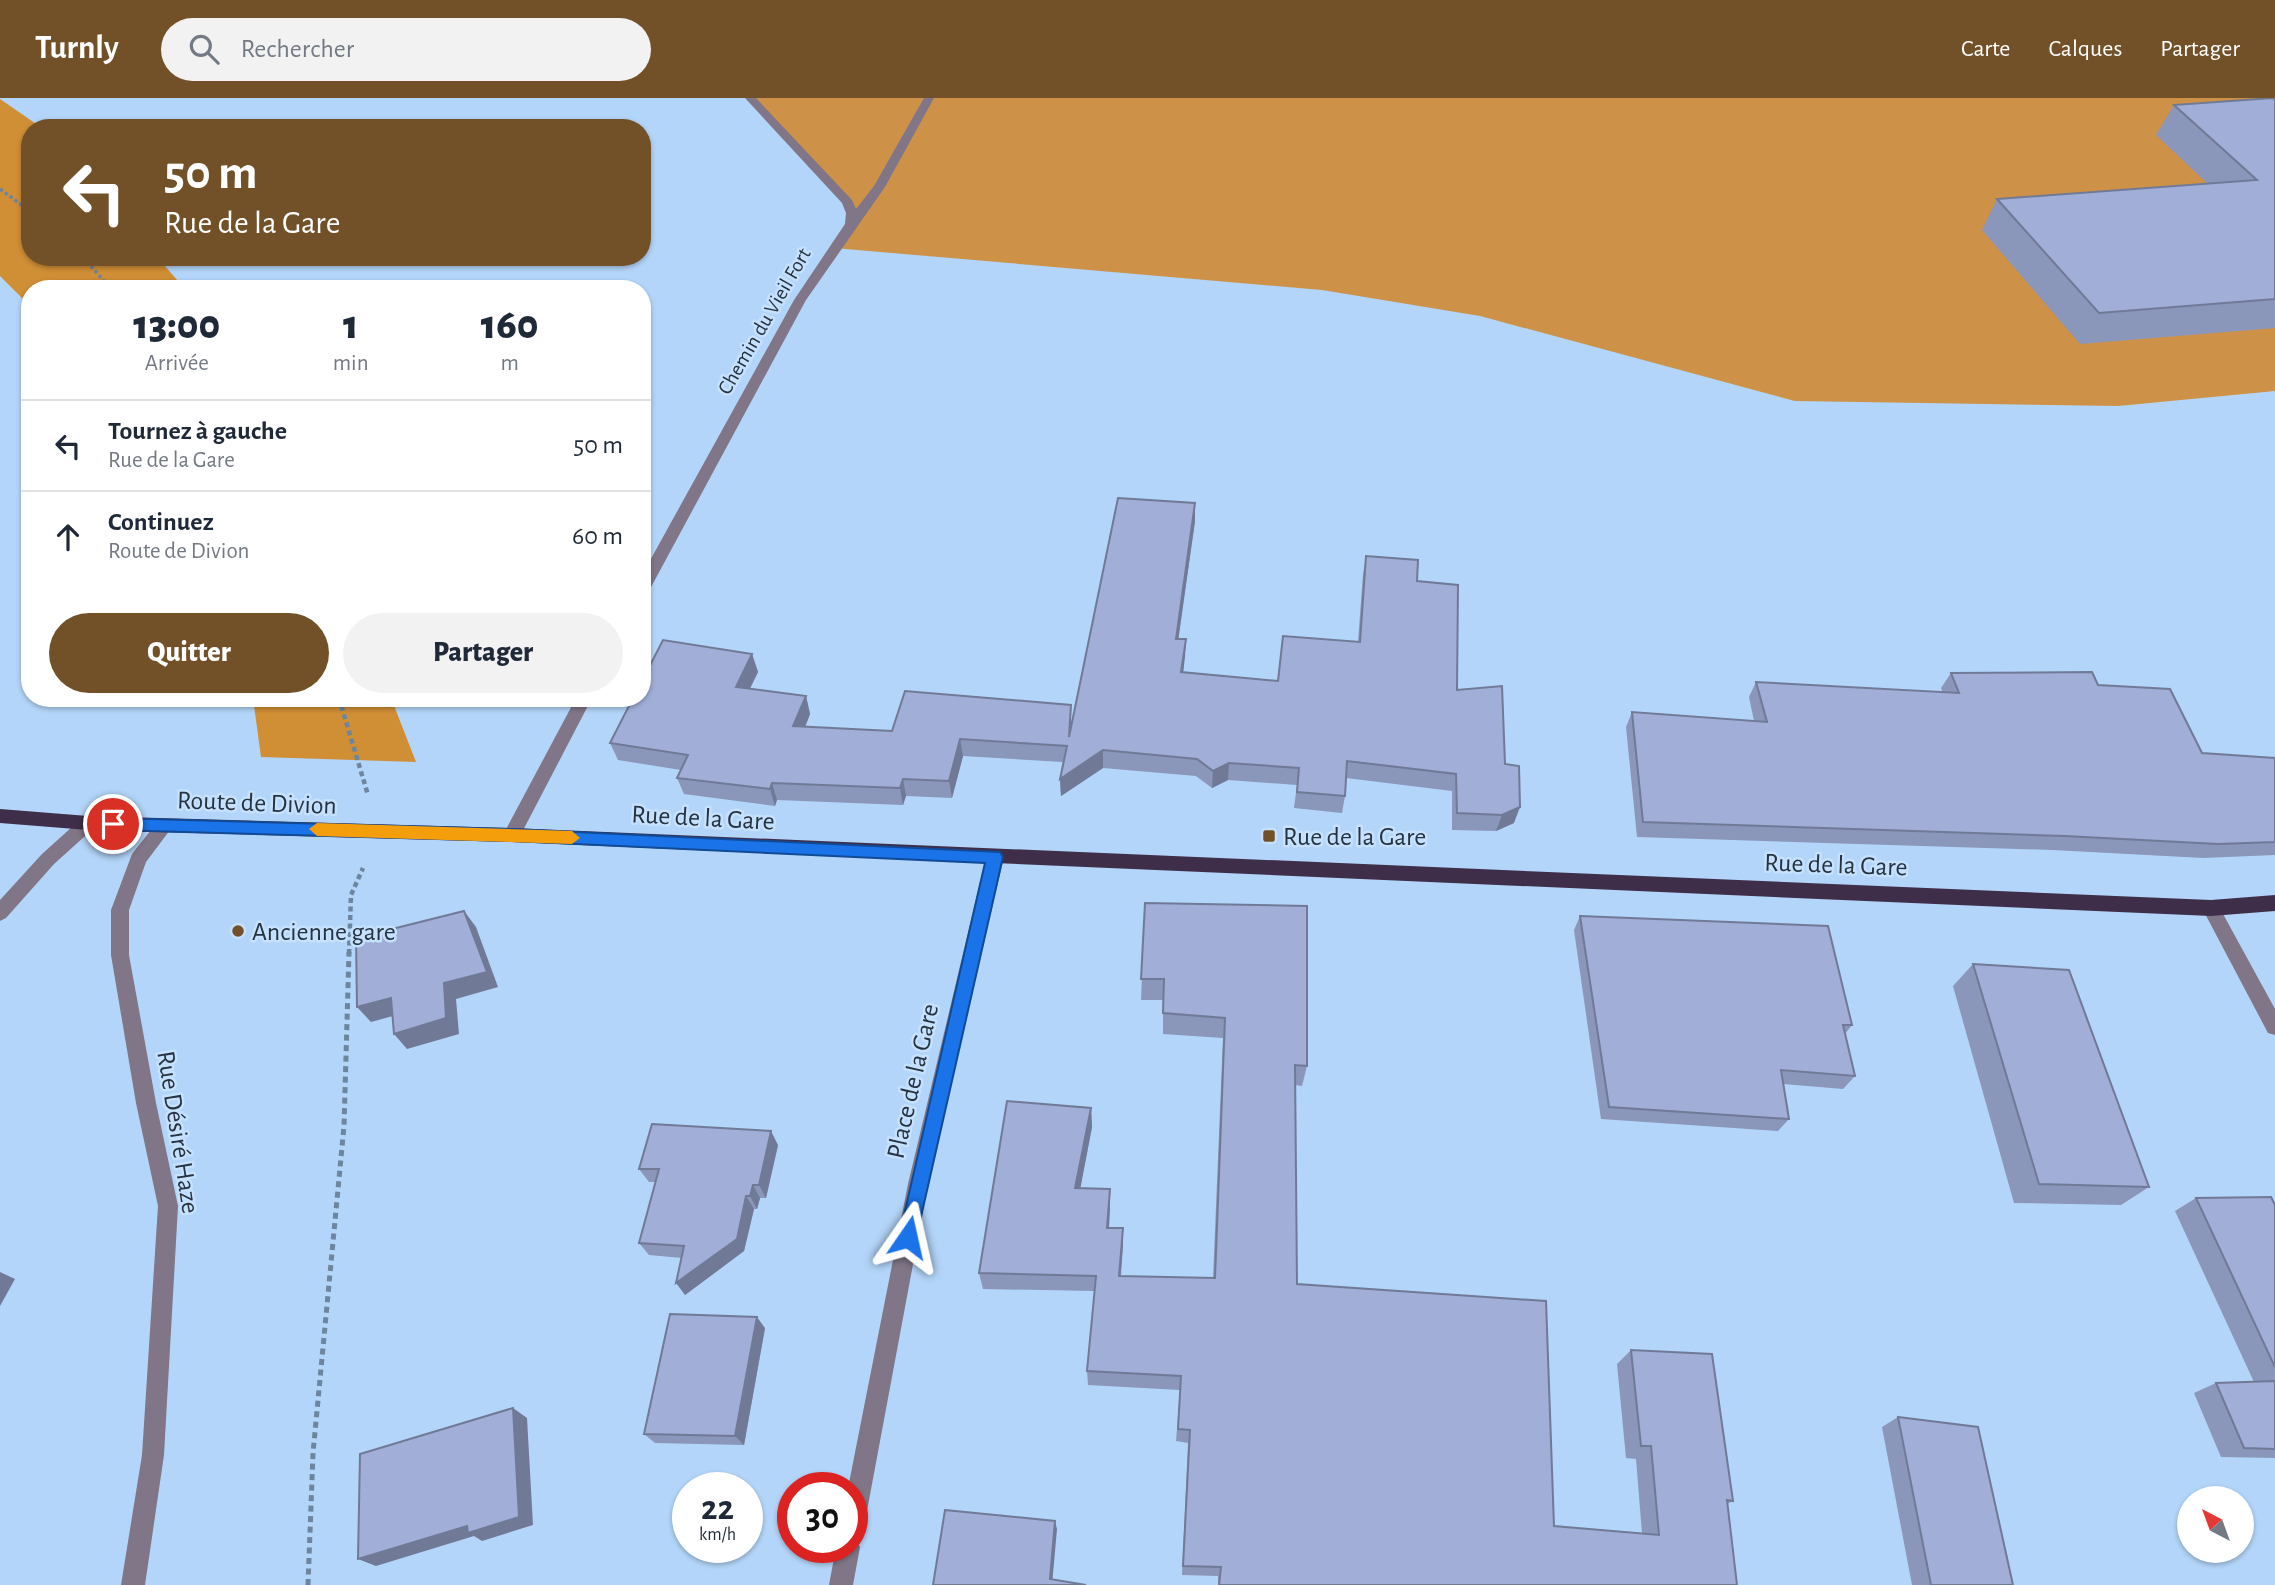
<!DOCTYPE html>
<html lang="fr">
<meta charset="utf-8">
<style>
:root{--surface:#fff;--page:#f2f2f3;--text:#1f2937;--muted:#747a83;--line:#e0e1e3;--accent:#725128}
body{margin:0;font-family:"Alegreya Sans",sans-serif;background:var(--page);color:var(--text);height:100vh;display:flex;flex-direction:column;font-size:26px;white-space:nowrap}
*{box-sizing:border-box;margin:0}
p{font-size:23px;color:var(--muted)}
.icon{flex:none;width:38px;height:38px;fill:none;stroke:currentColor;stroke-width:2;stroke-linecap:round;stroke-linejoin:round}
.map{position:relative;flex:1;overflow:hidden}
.sheet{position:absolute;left:21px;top:182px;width:630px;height:427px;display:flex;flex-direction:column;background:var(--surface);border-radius:28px;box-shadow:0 2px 5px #0004}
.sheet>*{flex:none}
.guide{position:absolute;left:21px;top:21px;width:630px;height:147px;border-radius:28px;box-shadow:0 2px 5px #0004;background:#725128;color:#fff;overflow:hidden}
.needle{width:46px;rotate:319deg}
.tools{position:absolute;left:2177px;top:1388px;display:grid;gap:14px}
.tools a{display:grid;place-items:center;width:77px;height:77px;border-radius:50%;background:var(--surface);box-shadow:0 2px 5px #0004;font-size:35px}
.speed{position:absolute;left:672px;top:1374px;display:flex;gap:14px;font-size:35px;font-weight:700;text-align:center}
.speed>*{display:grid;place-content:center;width:91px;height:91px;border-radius:50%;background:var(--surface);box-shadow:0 2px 5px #0004;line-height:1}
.speed small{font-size:18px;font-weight:400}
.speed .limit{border:10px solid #d22;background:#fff;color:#111}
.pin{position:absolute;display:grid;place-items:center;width:60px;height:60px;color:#fff;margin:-30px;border:4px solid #fff;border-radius:50%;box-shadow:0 2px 7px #0007}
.me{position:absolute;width:77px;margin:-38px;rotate:11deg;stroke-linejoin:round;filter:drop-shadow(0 0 5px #0008)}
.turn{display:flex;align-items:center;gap:24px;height:147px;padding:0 28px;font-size:32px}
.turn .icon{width:91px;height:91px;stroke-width:2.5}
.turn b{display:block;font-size:49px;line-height:60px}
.eta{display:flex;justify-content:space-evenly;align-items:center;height:119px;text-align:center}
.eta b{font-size:42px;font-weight:800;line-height:49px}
.primary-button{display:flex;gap:14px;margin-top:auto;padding:14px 28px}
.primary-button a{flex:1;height:80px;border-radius:42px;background:var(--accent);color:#fff;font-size:28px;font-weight:800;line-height:80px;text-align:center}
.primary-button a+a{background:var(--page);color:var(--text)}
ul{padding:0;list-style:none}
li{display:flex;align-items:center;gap:21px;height:91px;padding:0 28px;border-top:2px solid var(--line)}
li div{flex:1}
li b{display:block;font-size:26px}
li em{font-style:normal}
header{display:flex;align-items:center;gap:42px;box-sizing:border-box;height:98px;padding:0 35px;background:var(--accent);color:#fff}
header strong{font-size:33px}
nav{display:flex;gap:38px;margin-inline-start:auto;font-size:24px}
.search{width:490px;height:63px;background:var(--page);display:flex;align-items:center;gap:18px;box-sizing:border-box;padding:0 24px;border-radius:38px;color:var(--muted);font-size:26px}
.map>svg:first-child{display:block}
</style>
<header>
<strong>Turnly</strong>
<div class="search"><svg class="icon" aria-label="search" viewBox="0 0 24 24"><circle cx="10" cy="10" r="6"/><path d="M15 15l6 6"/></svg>Rechercher</div>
<nav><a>Carte</a><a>Calques</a><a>Partager</a></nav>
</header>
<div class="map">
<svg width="2275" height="1487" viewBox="0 0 2275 1487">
<rect width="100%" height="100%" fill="#b3d5f9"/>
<!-- green -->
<polygon fill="#cd9247" points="750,0 2275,0 2275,293 2118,308 1795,303 1480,218 1322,192 834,150 852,115"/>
<!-- forest -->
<g fill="#d08e35">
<polygon points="0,1 42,30 30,30 30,159 157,159 185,191 30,191 30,208 0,178"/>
<polygon points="253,600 391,600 416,664 261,659"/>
</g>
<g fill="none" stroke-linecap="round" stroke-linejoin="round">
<!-- path-far2 -->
<g stroke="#6d859f" stroke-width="3.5" stroke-dasharray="3.5 2.5" stroke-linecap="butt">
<polyline points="0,91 30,113"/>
<polyline points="83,159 111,191"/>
</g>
<!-- path-far1 -->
<g stroke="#6d859f" stroke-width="4.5" stroke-dasharray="5 3.5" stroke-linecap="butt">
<polyline points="339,600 368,697"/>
<polyline points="349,856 351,797 363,770"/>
</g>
<!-- path -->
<polyline stroke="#6d859f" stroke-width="5" stroke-dasharray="6 4.5" stroke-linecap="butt" points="308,1487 313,1355 344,1028 349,854"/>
<!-- minor -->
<g fill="#807687" fill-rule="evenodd">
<polygon points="745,0 756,0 852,102 856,111 874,88 924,0 934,0 885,89 806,202 650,491 642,496 642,477 794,202 845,126 846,115 842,105"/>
<polygon points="576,600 592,600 518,742 506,742 503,737"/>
<polygon points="88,718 94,720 97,725 94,730 54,766 6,820 0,823 0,802 42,756 82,720"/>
<polygon points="164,721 170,723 173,728 146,764 129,812 129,857 156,1005 178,1108 164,1357 145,1487 121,1487 142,1357 158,1108 136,1005 111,857 111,812 132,756 158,723"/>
<polygon points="995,752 1001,754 1004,759 928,1086 864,1429 860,1437 854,1440 860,1449 853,1487 829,1487 836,1449 852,1449 852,1390 848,1390 908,1086 986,759 989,754"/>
<polygon points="2211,802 2217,805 2275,911 2275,937 2268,935 2202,810 2205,805"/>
</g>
<!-- major -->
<polygon fill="#3f2e4a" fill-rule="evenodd" points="0,711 88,718 512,730 2211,802 2275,797 2275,813 2211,818 512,744 88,732 0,725"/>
</g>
<!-- wall -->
<g fill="#8a96ba">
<polygon points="2275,2 2275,230 2080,246 1982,132 1997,101 2208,86 2156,37 2174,7"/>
<polygon points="1195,405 1195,423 1178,541 1186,541 1183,574 1278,583 1358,544 1363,476 1366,458 1417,483 1457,592 1505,666 1514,725 1496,733 1452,732 1452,693 1346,680 1345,698 1342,715 1294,710 1297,687 1228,682 1212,690 1196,678 1103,670 1061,698 1060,681 1063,664 963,658 952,700 906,698 903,707 777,702 775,708 684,696 677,680 681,672 618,662 610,645 752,556 758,574 750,591 806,598 810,616 805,629 892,633 1072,623"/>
<polygon points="1951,575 2098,587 2202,655 2275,660 2275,757 2203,760 2053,752 1637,739 1626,629 1632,614 1754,623 1749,599 1756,584 1943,595 1941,590"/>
<polygon points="1145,805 1307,968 1302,988 1295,987 1297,1186 1554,1428 1642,1435 1636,1361 1626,1360 1617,1266 1631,1252 1733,1403 1727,1406 1737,1487 1218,1487 1218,1478 1182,1477 1188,1345 1176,1343 1180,1292 1088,1287 1087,1273 1095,1193 983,1191 979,1175 1091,1010 1092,1029 1080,1090 1110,1091 1110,1108 1109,1130 1123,1147 1121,1178 1213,1180 1223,940 1163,936 1163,902 1141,902"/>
<polygon points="1580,818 1852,927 1845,936 1855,978 1843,991 1783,986 1789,1021 1778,1033 1601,1021 1574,832"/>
<polygon points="1973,866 2149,1089 2121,1107 2014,1105 1953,888"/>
<polygon points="778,1047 766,1100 760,1100 757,1111 754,1111 744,1153 685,1197 682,1160 649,1157 639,1145 656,1084 649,1084 639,1071"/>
<polygon points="2196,1100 2275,1107 2275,1360 2221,1359 2194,1295 2216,1285 2254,1284 2175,1113"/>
<polygon points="765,1230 744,1347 655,1345 644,1336"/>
<polygon points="1898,1319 2013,1487 1912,1487 1882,1329"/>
</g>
<!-- shaded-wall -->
<g fill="#707a97">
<polygon points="1195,405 1195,423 1176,558 1176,541"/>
<polygon points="1186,541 1185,559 1181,592 1181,574"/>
<polygon points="752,556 758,574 742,606 736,589"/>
<polygon points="806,598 810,616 799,645 793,628"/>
<polygon points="960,641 963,658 952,700 949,683"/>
<polygon points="1103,652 1103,670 1061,698 1060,681"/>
<polygon points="1229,665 1228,682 1212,690 1213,673"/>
<polygon points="903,681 906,698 903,707 900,690"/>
<polygon points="772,685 777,702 775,708 770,691"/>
<polygon points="1520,709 1514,725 1496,733 1502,717"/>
<polygon points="464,813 476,829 498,889 456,901 459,936 407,951 394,936"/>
<polygon points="391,900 404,915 371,924 357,909"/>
<polygon points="1091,1010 1092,1029 1077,1108 1075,1090"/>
<polygon points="771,1033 778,1047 766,1100 759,1087"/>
<polygon points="753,1087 760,1100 757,1111 750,1098"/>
<polygon points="1110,1091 1110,1108 1108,1146 1107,1130"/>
<polygon points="746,1098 754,1111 744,1153 685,1197 676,1185"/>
<polygon points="1123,1130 1123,1147 1119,1194 1119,1178"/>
<polygon points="0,1174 15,1181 0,1208"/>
<polygon points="757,1219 765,1230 744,1347 735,1338"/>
<polygon points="513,1310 527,1320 533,1427 482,1443 474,1438 376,1468 358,1461"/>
<polygon points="1055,1423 1057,1431 1052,1487 1050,1481"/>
</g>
<!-- building -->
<g fill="#a0aed8" stroke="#707a97" stroke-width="2">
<polygon points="2273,0 2275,2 2275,201 2099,215 1997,101 2257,82 2174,7"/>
<polygon points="1118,400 1195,405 1176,541 1186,541 1181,574 1278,583 1283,538 1360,544 1366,458 1418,462 1417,483 1458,487 1457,592 1502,588 1505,666 1519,668 1520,709 1502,717 1457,715 1456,676 1347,663 1345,698 1297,694 1299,670 1229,665 1213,673 1197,661 1103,652 1060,681 1067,648 960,641 949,683 903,681 900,690 772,685 770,691 677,680 688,657 610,645 633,600 642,600 642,583 663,542 752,556 736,589 806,598 793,628 892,633 905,593 1071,607 1069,639"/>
<polygon points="2092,574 2098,587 2170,591 2202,655 2275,660 2275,744 2218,746 2065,738 1643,724 1632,614 1767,624 1756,584 1959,595 1951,575"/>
<polygon points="1145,805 1307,808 1307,968 1295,967 1297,1186 1546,1203 1554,1428 1659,1437 1651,1348 1641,1348 1631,1252 1712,1256 1733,1403 1727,1402 1737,1487 1219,1487 1221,1469 1183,1468 1190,1332 1178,1331 1181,1278 1087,1273 1096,1178 979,1175 1007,1003 1091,1010 1075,1090 1110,1091 1107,1130 1123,1130 1119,1178 1215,1180 1225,920 1163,915 1164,881 1141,881"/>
<polygon points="464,813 487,874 444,885 446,920 394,936 391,900 357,909 356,840"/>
<polygon points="1580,818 1828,828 1852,927 1843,927 1855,978 1781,972 1789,1021 1609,1009"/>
<polygon points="1973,866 2069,872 2149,1089 2039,1086"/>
<polygon points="652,1026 771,1033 759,1087 753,1087 750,1098 746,1098 737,1141 676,1185 684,1148 639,1145 659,1071 639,1071"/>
<polygon points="2271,1099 2275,1107 2275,1269 2196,1100"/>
<polygon points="670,1216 757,1219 735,1338 644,1336"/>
<polygon points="2275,1283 2275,1351 2244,1350 2216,1285"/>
<polygon points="513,1310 519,1419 468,1435 467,1428 358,1461 360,1356"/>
<polygon points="1898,1319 1978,1329 2013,1487 1931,1487"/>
<polygon points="945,1412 1055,1423 1050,1481 1086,1487 933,1487"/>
</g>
<!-- route -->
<polygon fill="#1a73e8" stroke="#114b97" stroke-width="2" points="113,720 512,731 1000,754 1003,759 915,1145 908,1148 901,1145 899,1139 985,765 512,743 113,732 105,726"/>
<!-- slow -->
<polygon fill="#f59e0b" points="317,725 572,733 580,740 572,746 317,738 309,731"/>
<!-- markers -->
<g fill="#725128" stroke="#c6e1fe" stroke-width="2.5">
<rect x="1262" y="731" width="14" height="14" rx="3.5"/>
<circle cx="238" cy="833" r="7"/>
</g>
<g text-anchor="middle" stroke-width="5" stroke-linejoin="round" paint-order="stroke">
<!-- far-street labels -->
<g font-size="21" fill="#253341" stroke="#c6e1fe">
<text transform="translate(764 223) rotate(-60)" y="7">Chemin du Vieil Fort</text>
</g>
<!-- street labels -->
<g font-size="26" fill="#253341" stroke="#c6e1fe">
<text transform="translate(257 704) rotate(2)" y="9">Route de Divion</text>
<text transform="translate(703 719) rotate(3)" y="9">Rue de la Gare</text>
<text transform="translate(1836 766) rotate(2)" y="9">Rue de la Gare</text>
<text transform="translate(912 983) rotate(-77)" y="9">Place de la Gare</text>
<text transform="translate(179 1034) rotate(81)" y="9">Rue Désiré Haze</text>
</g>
<!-- poi labels -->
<g font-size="26" fill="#253341" stroke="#c6e1fe" text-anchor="start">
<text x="1283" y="747">Rue de la Gare</text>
<text x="252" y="842">Ancienne gare</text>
</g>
</g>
</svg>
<div class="tools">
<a><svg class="needle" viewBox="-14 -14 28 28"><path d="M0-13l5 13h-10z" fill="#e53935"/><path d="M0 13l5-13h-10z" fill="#747a83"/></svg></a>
</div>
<div class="speed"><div>22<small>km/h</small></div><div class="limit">30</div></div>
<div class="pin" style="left:113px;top:726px;background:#d93025"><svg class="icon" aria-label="arrive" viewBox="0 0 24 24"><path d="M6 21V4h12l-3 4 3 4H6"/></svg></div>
<svg class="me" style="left:908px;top:1139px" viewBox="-20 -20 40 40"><path d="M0-17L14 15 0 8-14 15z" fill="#1a73e8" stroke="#fff" stroke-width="4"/></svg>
<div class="guide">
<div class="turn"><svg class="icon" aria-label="left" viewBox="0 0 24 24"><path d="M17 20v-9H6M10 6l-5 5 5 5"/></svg><div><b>50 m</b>Rue de la Gare</div></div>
</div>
<section class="sheet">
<div class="eta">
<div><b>13:00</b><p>Arrivée</p></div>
<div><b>1</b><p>min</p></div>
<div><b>160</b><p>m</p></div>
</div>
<ul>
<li><svg class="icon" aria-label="left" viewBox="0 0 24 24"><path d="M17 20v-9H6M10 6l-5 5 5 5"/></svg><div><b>Tournez à gauche</b><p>Rue de la Gare</p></div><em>50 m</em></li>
<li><svg class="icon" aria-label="ahead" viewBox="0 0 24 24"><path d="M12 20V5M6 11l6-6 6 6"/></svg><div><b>Continuez</b><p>Route de Divion</p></div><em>60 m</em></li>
</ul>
<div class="primary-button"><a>Quitter</a><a>Partager</a></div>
</section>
</div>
